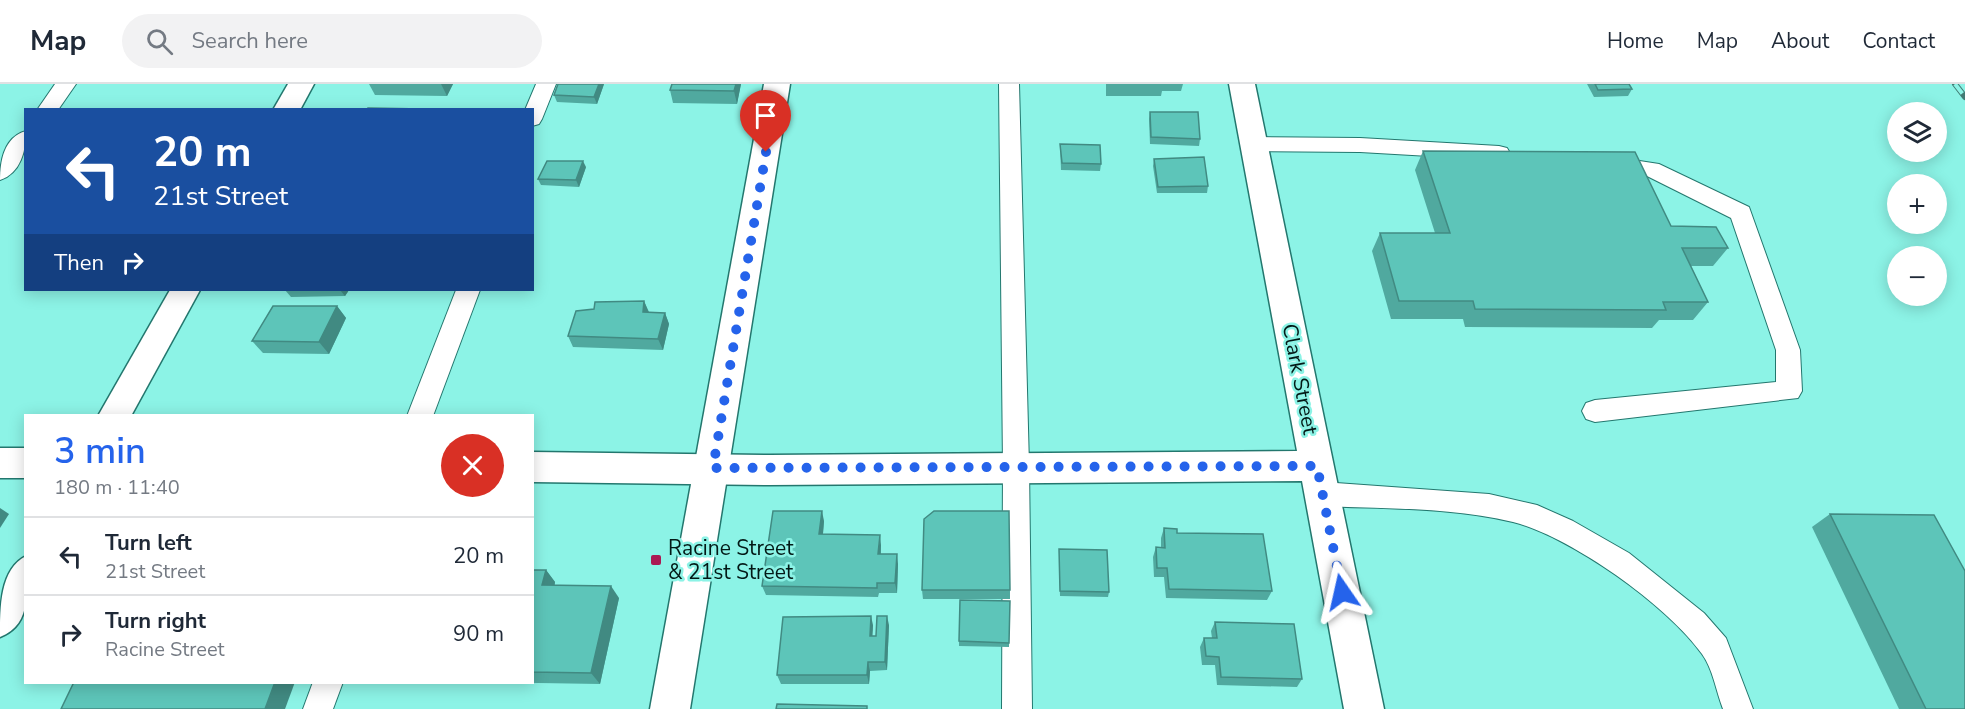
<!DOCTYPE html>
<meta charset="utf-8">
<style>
:root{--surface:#fff;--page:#f2f2f3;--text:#1f2937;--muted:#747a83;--line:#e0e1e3;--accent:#2563eb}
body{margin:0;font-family:"Nunito Sans",sans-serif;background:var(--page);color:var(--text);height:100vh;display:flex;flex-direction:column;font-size:22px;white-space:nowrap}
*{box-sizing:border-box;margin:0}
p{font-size:20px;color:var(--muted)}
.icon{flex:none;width:33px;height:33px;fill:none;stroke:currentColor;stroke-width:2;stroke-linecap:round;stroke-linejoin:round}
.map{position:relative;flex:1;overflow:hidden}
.sheet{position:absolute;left:24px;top:330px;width:510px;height:270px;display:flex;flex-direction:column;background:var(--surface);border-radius:0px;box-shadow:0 3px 15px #0003}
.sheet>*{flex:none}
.banner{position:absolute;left:24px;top:24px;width:510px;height:183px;border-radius:0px;box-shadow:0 3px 15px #0003;background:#1a4fa0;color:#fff;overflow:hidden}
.tools{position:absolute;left:1887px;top:18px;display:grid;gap:12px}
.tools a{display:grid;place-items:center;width:60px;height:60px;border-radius:50%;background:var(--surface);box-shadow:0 3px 15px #0003;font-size:30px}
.pin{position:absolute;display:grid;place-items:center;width:51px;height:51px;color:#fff;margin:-62px -26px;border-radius:50% 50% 50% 0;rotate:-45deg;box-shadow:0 0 6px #0007}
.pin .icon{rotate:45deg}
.me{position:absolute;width:66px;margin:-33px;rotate:349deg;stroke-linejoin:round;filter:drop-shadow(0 0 4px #0008)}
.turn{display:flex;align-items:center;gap:21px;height:126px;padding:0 30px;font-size:27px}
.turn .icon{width:78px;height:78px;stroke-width:2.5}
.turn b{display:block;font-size:42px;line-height:51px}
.then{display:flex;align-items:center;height:57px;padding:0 30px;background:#0003;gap:12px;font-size:22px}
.round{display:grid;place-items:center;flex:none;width:63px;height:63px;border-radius:32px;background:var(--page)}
.overview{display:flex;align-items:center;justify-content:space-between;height:102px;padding:0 30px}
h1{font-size:36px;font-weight:600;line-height:45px;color:var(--accent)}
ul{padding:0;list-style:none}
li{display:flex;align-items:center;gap:18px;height:78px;padding:0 30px;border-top:2px solid var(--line)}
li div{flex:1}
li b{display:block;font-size:22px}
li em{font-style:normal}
header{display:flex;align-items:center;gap:36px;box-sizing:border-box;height:84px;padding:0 30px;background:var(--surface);border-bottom:2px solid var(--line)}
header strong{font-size:28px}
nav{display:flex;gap:33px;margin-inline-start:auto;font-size:21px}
.search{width:420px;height:54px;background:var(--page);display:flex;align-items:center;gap:15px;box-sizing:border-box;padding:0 21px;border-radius:33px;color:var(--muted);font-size:22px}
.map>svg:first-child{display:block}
</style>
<header>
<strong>Map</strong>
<div class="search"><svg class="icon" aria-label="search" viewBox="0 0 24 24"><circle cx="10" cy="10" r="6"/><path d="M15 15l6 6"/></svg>Search here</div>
<nav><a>Home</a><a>Map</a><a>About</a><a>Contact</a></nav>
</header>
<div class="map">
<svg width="1965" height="625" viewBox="0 0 1965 625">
<rect width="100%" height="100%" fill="#8cf3e6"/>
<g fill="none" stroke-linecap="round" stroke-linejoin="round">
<!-- lane casing -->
<g stroke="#23776e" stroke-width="2">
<g id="lane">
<polygon points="55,0 76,0 58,26 37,26"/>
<polygon points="536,0 556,0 542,35 539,40 532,42 532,26 525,26"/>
<polygon points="999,0 1019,0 1029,382 1032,625 1002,625 1003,382"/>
<path d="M26,47C26,66 21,89 0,96C0,77 4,53 26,47Z"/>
<polygon points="1254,53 1360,54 1499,62 1507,64 1510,69 1507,74 1499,76 1360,68 1254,67 1246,65 1243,60 1246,55"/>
<polygon points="1607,72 1659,80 1749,123 1800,266 1802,307 1798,314 1595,338 1586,335 1582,327 1586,319 1595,316 1776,298 1776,266 1731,134 1647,92 1599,85 1596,80 1599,75"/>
<polygon points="456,206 480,206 433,332 407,332"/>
<path d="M1322,398L1489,410L1537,421L1573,437L1629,469L1704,529L1726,554L1753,625H1723C1716,607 1713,585 1702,570C1667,521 1571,453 1513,438C1452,423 1385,425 1322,422L1312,418L1308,410L1312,402Z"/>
<polygon points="313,598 343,598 333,625 303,625"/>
</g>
</g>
<!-- street casing -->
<g stroke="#23776e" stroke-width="3">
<g id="street">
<polygon points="288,0 314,0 300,26 273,26"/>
<polygon points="1229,0 1255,0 1384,625 1344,625 1302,397 770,401 532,398 532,368 770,371 1297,367"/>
<polygon points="170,206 200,206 131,332 98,332"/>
<rect x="0" y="364" width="26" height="30"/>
<path d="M26,472C26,503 34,540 0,553C0,523 0,485 26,472Z"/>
</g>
</g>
<!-- primary casing -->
<g stroke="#23776e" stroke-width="3">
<polygon id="primary" points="764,0 790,0 690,625 650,625"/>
</g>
<!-- lane -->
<use href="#lane" fill="#fff" fill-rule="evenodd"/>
<!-- street -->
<use href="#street" fill="#fff" fill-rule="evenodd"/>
<!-- primary -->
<use href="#primary" fill="#fff" fill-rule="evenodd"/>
<!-- rail casing -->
<g stroke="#417b74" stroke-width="6">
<polyline id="rail" points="1955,0 1965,13"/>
</g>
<!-- rail -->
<use href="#rail" stroke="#8cf3e6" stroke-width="4" stroke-dasharray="12" stroke-linecap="butt"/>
</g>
<!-- wall -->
<g fill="#50a99f">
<polygon points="369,0 453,0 447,12 375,11"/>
<polygon points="558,0 604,0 597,20 557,18 554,11"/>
<polygon points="741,0 737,20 673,19 670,6"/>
<polygon points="1106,0 1183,0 1181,7 1162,7 1161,12 1106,12"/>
<polygon points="1587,0 1629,0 1632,5 1628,12 1594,13"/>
<polygon points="1150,28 1200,55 1199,62 1150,60 1149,35"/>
<polygon points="1060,60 1101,80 1100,87 1061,86"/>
<polygon points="1423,67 1671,142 1728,164 1713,182 1691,182 1708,218 1693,236 1659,236 1652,244 1465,243 1463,235 1391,235 1372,167 1380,149 1435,149 1415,86"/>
<polygon points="1154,75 1208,102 1207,109 1157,109 1153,82"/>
<polygon points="586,83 579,103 541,101 538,95"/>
<polygon points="285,206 349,206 345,212 291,213"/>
<polygon points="644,217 649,228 665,229 669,240 663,266 573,263 568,252"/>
<polygon points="337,222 346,234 329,270 263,269 252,257"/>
<polygon points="1830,430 1965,625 1899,625 1812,443"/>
<polygon points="824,437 823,450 881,461 881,470 898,480 897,509 879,509 878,513 766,511 762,502"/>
<polygon points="1164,444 1177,449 1272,507 1267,516 1166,514 1164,493 1154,493 1153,473 1156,463 1161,463 1161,454"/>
<polygon points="1059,465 1109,508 1108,513 1060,512"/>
<polygon points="532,486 546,486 555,498 555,501 619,514 600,600 480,598 532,598"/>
<polygon points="922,506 1010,506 1010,515 923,515"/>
<polygon points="1010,517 1009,563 959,562 959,557"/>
<polygon points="1215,538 1302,595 1297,603 1217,601 1215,581 1202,581 1200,563 1204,554 1212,554 1211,547"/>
<polygon points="873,541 872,552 876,552 889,541 887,586 870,587 869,600 781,600 777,591"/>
</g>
<!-- shaded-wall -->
<g fill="#418a82">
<polygon points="441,0 453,0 447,12"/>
<polygon points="599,0 604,0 597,20 594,13"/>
<polygon points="736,0 741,0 737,20 734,7"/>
<polygon points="583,77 586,83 579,103 576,96"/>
<polygon points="340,206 349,206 345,212"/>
<polygon points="644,217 649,229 643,228"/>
<polygon points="337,222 346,234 329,270 319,258"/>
<polygon points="665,229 669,240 663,266 658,255"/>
<polygon points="0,424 9,430 0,444"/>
<polygon points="822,427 824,437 822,460 819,450"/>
<polygon points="880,451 881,461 880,480 878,470"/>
<polygon points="897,470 898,480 897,509 895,499"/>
<polygon points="546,486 555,498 551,513 542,501"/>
<polygon points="611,502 619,514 600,600 591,589"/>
<polygon points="871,532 873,541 872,560 870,552"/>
<polygon points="887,532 889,541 887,586 885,578"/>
<polygon points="868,578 870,587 869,600 867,591"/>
<polygon points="275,598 295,598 285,625 265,625"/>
</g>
<!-- building -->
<g fill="#5dc5b9" stroke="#418a82" stroke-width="1.5">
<polygon points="558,0 599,0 594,13 554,11"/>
<polygon points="672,0 736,0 734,7 670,6"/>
<polygon points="1595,0 1629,0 1632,5 1598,6"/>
<polygon points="368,24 424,25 368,26"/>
<polygon points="1150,28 1198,28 1200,55 1151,53"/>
<polygon points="1060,60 1100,61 1101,80 1062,79"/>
<polygon points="1423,67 1635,68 1671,142 1716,143 1728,164 1682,164 1708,218 1663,218 1666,226 1475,225 1473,217 1399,217 1380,149 1450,149"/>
<polygon points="1204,73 1208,102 1158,103 1154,75"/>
<polygon points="547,77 583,77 576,96 538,95"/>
<polygon points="644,217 643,228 665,229 658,255 568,252 576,227 594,225 595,218"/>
<polygon points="273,222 337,222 319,258 252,257"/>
<polygon points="773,427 822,427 819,450 880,451 878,470 897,470 895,499 877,499 877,504 762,502"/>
<polygon points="934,427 1009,427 1010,506 922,506 924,435"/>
<polygon points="1830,430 1934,431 1965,487 1965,625 1926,625"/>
<polygon points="1164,444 1177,445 1177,449 1263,450 1272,507 1169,505 1167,484 1157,484 1156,463 1165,464"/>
<polygon points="1059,465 1107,466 1109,508 1060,507"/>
<polygon points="532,486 546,486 542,501 611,502 591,589 532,588"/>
<polygon points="960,516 1010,517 1009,559 959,557"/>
<polygon points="871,532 870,552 876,552 877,532 887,532 885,578 868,578 867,591 777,591 783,533"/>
<polygon points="1215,538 1294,540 1302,595 1221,593 1219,573 1206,572 1204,554 1217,554"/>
<polygon points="74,598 275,598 265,625 61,625"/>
<polygon points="777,620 867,622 867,625 776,625"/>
</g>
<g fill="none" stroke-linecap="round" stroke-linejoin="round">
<!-- route -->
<polyline stroke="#2563eb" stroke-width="10" stroke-dasharray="0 18" points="766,68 713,384 1317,382 1342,508"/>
</g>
<!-- markers -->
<rect fill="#aa1952" stroke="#8cf3e6" stroke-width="2" x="650" y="470" width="12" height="12" rx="3"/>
<g text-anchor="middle" stroke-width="5" stroke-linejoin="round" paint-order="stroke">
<!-- street labels -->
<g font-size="21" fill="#031916" stroke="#8cf3e6">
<text transform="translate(1300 295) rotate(79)" y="7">Clark Street</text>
</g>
<!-- poi labels -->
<g font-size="21" fill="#031916" stroke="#8cf3e6" text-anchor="start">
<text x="668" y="471">Racine Street<tspan x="668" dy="24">&amp; 21st Street</tspan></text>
</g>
</g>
</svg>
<div class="tools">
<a><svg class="icon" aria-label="layers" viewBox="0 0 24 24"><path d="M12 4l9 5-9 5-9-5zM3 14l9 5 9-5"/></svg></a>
<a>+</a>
<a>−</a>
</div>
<div class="pin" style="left:766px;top:68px;background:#d93025"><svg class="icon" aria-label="arrive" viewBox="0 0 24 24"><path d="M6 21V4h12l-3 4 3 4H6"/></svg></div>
<svg class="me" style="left:1342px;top:508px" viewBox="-20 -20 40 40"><path d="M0-17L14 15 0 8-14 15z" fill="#2563eb" stroke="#fff" stroke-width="4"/></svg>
<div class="banner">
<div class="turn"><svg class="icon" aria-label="left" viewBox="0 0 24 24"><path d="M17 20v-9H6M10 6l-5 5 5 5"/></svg><div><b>20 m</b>21st Street</div></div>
<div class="then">Then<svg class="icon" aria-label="right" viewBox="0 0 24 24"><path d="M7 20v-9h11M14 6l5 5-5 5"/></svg></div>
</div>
<section class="sheet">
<div class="overview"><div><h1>3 min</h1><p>180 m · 11:40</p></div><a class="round" style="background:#d93025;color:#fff"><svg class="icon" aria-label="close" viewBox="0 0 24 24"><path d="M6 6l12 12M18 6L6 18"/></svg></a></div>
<ul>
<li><svg class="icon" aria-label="left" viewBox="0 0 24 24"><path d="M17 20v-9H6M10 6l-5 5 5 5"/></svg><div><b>Turn left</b><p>21st Street</p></div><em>20 m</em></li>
<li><svg class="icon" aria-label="right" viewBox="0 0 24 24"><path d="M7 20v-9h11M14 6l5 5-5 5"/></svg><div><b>Turn right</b><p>Racine Street</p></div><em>90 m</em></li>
</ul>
</section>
</div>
